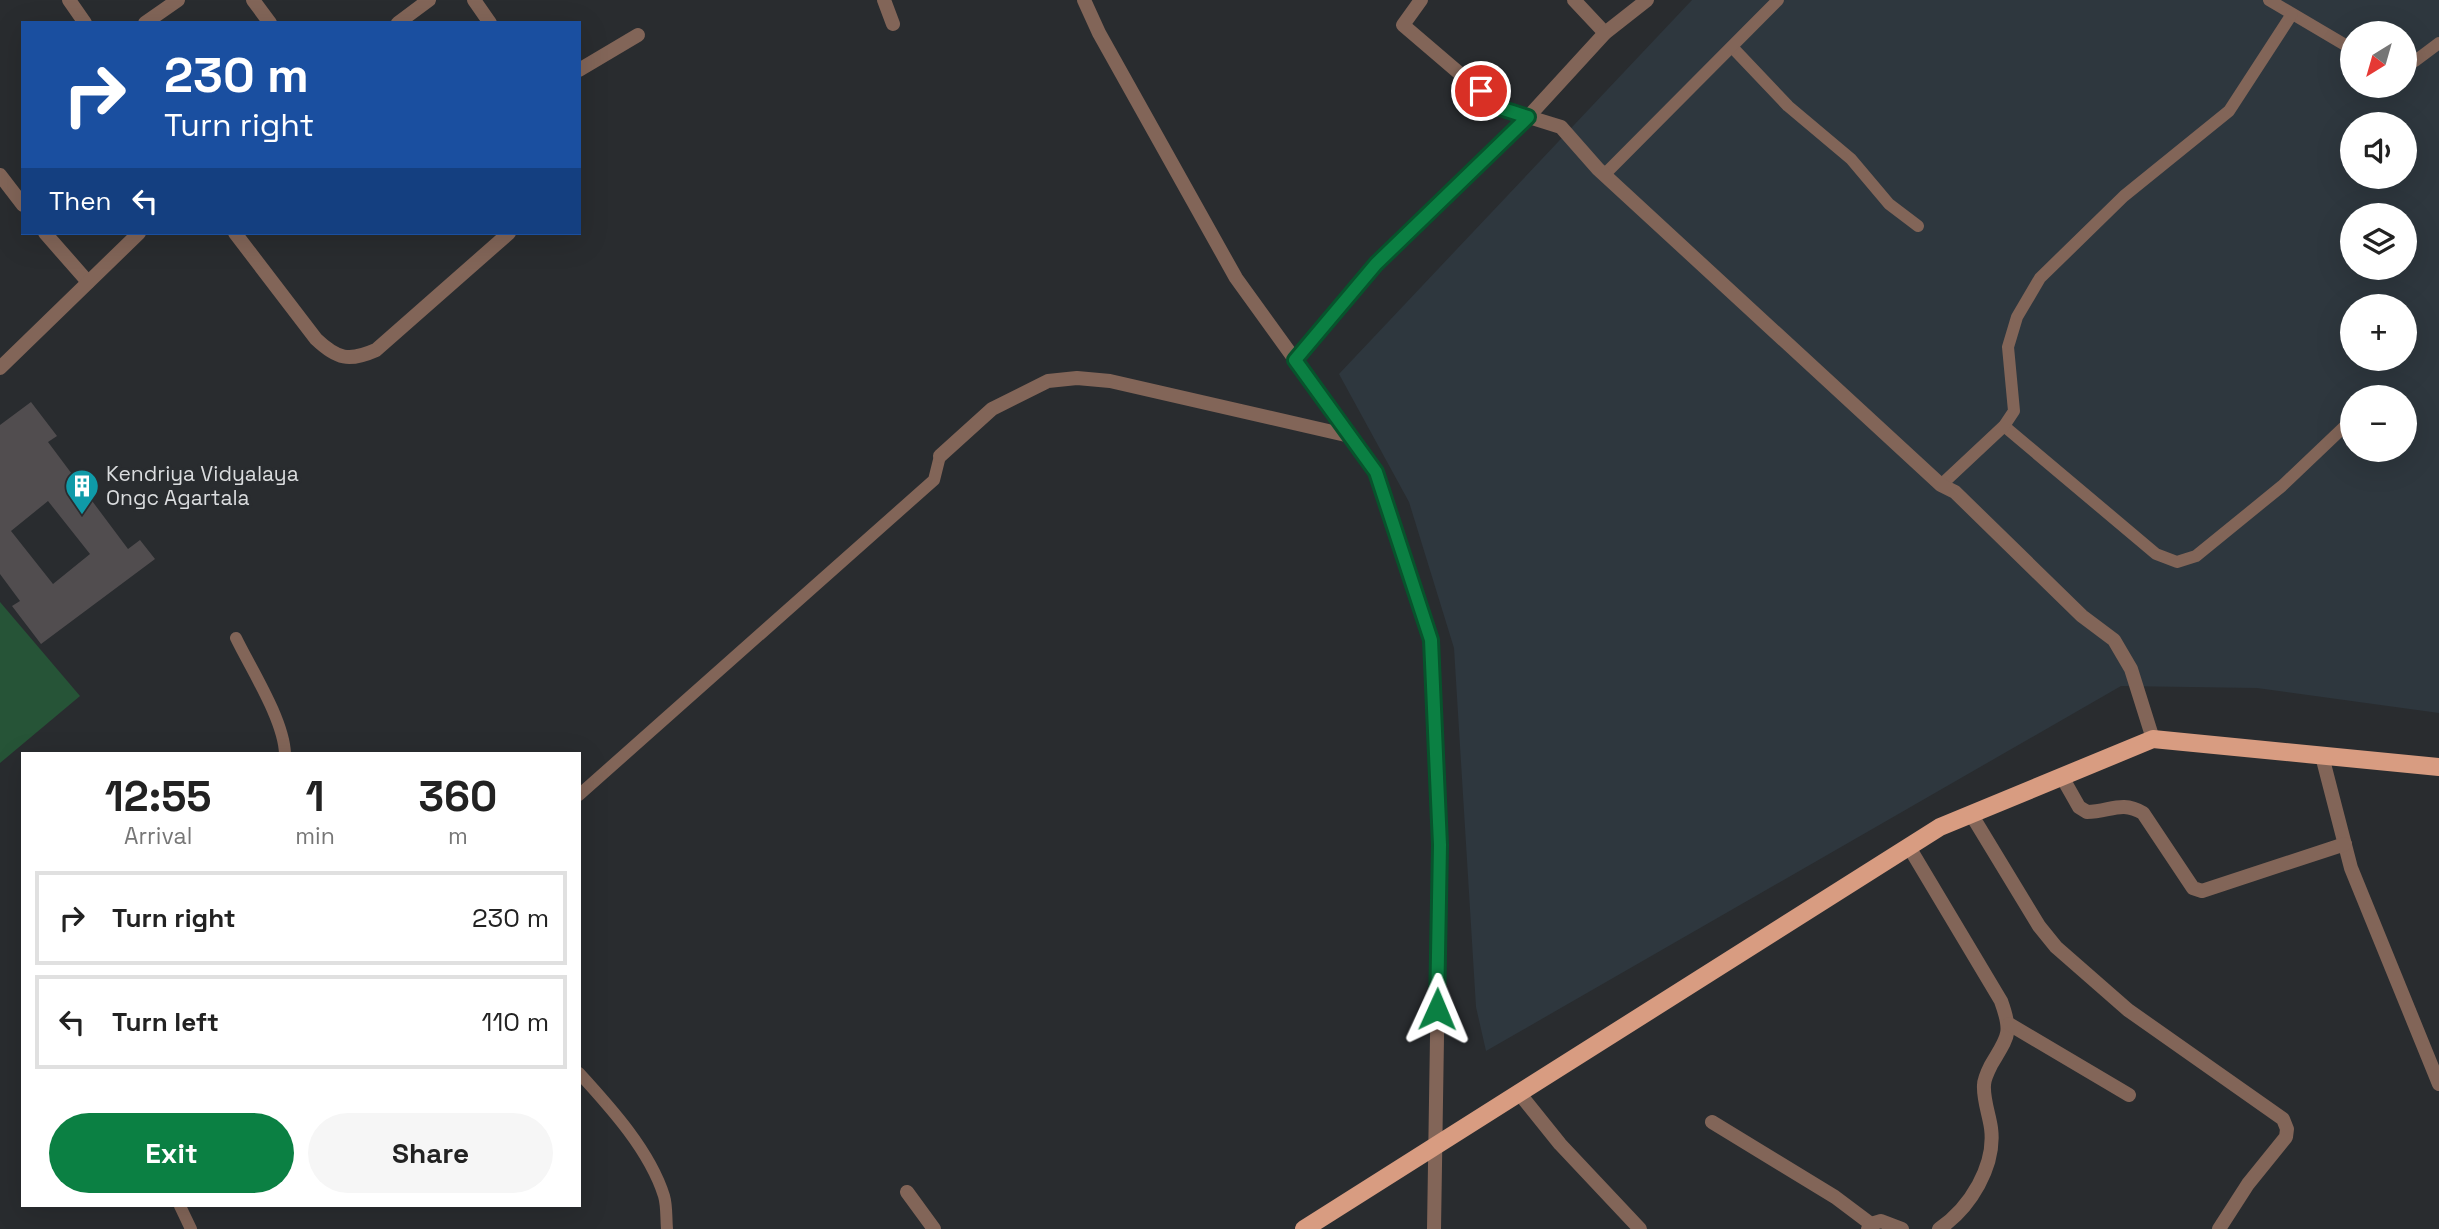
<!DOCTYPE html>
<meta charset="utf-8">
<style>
:root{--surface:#fff;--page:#f6f6f6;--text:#222;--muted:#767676;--line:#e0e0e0;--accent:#0b8043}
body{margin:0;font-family:"Space Grotesk",sans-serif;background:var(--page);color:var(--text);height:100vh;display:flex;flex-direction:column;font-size:26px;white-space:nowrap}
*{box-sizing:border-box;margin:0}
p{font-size:23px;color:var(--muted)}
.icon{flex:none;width:38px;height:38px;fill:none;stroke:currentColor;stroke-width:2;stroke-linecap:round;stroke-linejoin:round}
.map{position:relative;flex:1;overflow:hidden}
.drawer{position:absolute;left:21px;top:752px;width:560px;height:455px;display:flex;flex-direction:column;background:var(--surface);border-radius:0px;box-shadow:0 7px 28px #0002}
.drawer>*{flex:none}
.top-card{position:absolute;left:21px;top:21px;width:560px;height:214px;border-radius:0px;box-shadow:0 7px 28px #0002;background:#1a4fa0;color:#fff;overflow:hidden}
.needle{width:46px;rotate:217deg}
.controls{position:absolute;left:2340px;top:21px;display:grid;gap:14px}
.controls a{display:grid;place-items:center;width:77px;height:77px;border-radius:50%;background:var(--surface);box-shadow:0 7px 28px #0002;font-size:35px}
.pin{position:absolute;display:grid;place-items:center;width:60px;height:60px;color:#fff;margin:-30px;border:4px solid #fff;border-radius:50%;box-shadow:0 2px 7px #0007}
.me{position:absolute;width:77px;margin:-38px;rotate:1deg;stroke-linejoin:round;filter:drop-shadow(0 0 5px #0008)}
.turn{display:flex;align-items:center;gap:24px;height:147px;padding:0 28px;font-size:32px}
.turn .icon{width:91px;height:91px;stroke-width:2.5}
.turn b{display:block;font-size:49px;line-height:60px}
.then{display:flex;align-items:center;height:66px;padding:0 28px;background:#0003;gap:14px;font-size:26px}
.eta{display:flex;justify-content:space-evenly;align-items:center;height:119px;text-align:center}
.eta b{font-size:42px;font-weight:600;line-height:49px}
.button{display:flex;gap:14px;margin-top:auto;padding:14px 28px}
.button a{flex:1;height:80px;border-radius:42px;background:var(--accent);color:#fff;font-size:28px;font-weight:600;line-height:80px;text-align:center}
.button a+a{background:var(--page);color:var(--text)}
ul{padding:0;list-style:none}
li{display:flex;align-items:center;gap:21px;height:94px;margin:0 14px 10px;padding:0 14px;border:4px solid var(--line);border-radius:0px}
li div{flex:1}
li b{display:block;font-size:26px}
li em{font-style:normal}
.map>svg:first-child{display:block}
</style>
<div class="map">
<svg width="2439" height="1229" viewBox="0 0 2439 1229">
<rect width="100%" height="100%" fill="#292c2f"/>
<!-- built -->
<path fill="#2e373e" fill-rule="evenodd" d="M1692,0H2439V713L2257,688L2121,686L1486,1051L1476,1007L1454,648L1409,502L1339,374ZM2352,33H2404V86H2352ZM2352,124H2404V177H2352ZM2352,215H2404V268H2352ZM2352,306H2404V359H2352ZM2352,397H2404V450H2352Z"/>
<!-- green -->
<polygon fill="#265437" points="0,602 80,696 0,763"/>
<!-- building -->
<path fill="#514d4f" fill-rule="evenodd" d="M31,402L57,436L48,442L128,549L140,540L155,559L41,644L12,606L20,601L0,574V425ZM48,501L90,554L53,584L11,531Z"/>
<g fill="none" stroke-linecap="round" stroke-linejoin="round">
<!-- service -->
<g stroke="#826558" stroke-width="12">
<polyline points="2269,0 2352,49"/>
<polyline points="1732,47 1788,106 1851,159 1889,204 1918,226"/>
<polyline points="2404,62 2415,61 2439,43"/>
<polyline points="1604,175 1778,0"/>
<polyline points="2004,426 2156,554 2177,562 2196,556 2282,486 2344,427"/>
<polyline points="1941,485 2004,426 2014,411 2008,347 2017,317 2040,278 2124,196 2229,111 2292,14"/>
<path d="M236,638C251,669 284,720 285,754"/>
<polyline points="579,795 934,480 940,456"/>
<path d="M579,1073C611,1108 650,1151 664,1196C667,1206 666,1218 667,1229"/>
<polyline points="180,1206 191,1229"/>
</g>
<!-- minor -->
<g stroke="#826558" stroke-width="14">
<polyline points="69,0 85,23"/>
<polyline points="253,0 270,23"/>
<polyline points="474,0 490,23"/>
<polyline points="884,0 893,24"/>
<polyline points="1421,0 1403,25 1500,108 1561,127 1598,169 1941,485 1955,492 2082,616 2114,640 2131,669 2153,739"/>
<polyline points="1574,0 1605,33"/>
<polyline points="145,23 178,0"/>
<polyline points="398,23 429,0"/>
<polyline points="579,70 638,35"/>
<polyline points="0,175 23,205"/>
<polyline points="45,233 88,282"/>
<path d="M235,233L316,339C337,359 349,362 376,350L509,233"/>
<polyline points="1295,360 1376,264 1528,117 1605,33 1647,0"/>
<polyline points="0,368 139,233"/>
<polyline points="940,456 992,409 1048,381 1077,378 1110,381 1350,436"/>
<polyline points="2322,756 2351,868 2439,1084"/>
<path d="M2062,777L2079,807L2087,812C2110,812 2121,800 2143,813L2193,888L2202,891L2345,844"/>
<polyline points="1971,814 2039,926 2056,947 2128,1010 2283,1119 2287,1129 2286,1137 2248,1184 2219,1229"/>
<path d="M1909,847L2001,1001C2013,1034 2008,1036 1991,1065C1988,1071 1984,1079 1984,1085C1983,1099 1989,1114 1991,1128C1996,1166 1970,1208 1939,1229"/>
<polyline points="2009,1024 2129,1095"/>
<polyline points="1519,1093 1560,1144 1640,1229"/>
<polyline points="1712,1122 1835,1197 1871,1224"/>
<polyline points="907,1192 934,1229"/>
<polyline points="1868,1229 1871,1224 1881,1221 1902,1229"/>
</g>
<!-- tertiary -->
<polyline stroke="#826558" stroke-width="14" points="1084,0 1099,33 1236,278 1376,472 1431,641 1440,845 1434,1229"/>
<!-- primary -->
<polyline stroke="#d89c81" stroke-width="18" points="1304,1229 1940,827 2153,739 2439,767"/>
</g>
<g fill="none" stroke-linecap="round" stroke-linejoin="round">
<!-- route casing -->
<g stroke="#07532c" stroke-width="18">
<polyline id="route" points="1437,1009 1440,845 1431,640 1376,472 1295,360 1376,264 1528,117 1500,108 1481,91"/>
</g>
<!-- route -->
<use href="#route" stroke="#0b8043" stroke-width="12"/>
</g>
<!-- icons -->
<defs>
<g id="building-pin" transform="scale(1.75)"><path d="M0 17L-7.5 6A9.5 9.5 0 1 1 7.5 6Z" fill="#0f9aa8" stroke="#292c2f"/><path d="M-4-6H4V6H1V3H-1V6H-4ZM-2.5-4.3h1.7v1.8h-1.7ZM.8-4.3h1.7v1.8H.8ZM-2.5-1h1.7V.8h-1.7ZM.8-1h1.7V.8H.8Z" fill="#fff"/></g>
</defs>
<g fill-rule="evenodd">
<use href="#building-pin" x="82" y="486"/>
</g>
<g text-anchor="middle" stroke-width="6" stroke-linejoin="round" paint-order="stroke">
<!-- poi labels -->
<g font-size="21" fill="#dadcde" stroke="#292c2f" text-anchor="start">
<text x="106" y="481">Kendriya Vidyalaya<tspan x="106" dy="24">Ongc Agartala</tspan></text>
</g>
</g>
</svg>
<div class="controls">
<a><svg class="needle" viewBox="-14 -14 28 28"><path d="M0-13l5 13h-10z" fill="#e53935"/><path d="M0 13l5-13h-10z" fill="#767676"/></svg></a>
<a><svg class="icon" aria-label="sound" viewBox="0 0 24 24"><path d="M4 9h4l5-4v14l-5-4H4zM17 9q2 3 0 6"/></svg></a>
<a><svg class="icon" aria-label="layers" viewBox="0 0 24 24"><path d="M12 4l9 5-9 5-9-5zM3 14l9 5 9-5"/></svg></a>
<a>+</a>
<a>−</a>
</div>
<div class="pin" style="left:1481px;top:91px;background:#d93025"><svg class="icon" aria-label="arrive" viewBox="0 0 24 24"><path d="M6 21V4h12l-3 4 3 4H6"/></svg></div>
<svg class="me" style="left:1437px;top:1009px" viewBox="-20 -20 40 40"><path d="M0-17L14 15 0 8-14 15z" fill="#0b8043" stroke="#fff" stroke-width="4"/></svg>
<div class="top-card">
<div class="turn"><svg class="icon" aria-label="right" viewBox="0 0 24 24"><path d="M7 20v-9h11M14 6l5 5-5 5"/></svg><div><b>230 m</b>Turn right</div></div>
<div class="then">Then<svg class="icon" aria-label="left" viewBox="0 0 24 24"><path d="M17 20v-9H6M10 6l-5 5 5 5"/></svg></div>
</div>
<section class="drawer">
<div class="eta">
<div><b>12:55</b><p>Arrival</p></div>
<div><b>1</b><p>min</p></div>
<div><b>360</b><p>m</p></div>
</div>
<ul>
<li><svg class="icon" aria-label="right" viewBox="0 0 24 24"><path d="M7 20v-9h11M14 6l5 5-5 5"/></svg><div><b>Turn right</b></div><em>230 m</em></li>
<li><svg class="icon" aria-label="left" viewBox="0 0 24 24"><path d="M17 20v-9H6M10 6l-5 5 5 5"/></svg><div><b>Turn left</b></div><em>110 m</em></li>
</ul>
<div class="button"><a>Exit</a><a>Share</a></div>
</section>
</div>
